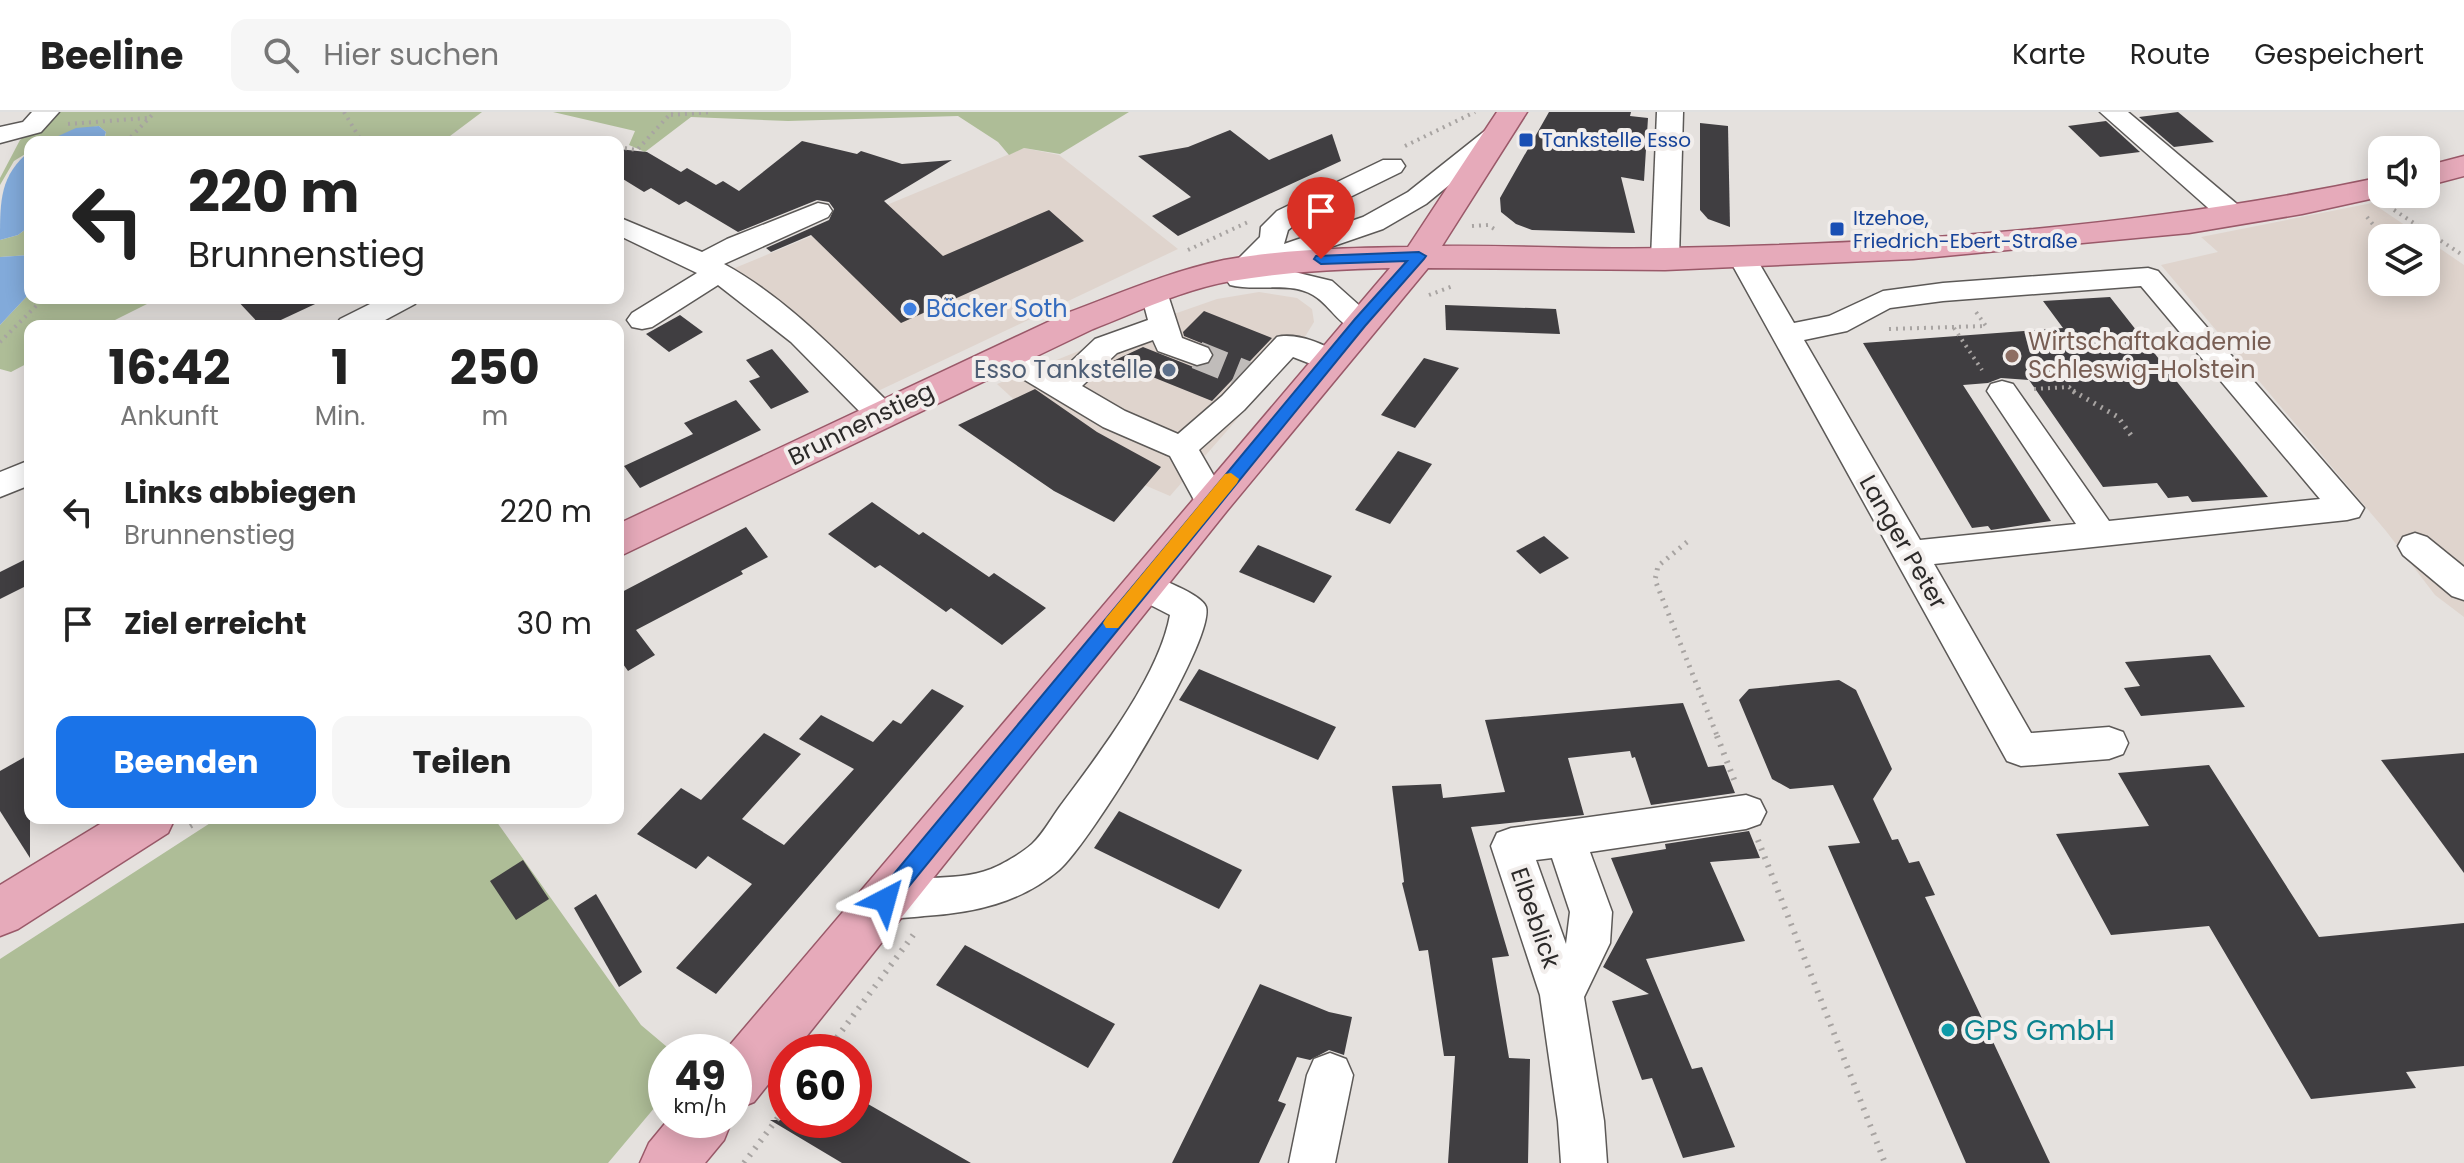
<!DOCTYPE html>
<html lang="de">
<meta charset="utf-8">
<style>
:root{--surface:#fff;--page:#f6f6f6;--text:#222;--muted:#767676;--line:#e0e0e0;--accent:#1a73e8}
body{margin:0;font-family:Poppins,sans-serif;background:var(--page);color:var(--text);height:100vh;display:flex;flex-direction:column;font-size:30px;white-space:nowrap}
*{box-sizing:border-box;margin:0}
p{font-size:26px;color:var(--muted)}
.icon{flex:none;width:44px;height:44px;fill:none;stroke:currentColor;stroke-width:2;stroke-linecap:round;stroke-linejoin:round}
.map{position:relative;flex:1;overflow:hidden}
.drawer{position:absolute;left:24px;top:208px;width:600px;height:504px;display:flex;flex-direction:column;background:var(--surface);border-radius:16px;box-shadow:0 4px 20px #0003}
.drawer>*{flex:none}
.guide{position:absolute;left:24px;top:24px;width:600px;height:168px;border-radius:16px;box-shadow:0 4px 20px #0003;background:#fff;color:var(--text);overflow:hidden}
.fabs{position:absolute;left:2368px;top:24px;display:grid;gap:16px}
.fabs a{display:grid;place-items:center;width:72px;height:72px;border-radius:16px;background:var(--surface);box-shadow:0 4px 20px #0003;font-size:40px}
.speed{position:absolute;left:648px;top:922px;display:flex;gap:16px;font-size:40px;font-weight:700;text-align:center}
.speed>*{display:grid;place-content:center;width:104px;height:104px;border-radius:50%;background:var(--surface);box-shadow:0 4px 20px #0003;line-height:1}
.speed small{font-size:20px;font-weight:400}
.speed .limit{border:12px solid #d22;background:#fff;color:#111}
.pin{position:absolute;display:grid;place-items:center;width:68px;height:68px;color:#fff;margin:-82px -34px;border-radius:50% 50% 50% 0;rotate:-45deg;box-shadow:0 0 8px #0007}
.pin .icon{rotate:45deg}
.me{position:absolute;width:88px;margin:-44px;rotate:39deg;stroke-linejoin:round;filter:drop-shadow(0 0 6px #0008)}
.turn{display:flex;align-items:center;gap:28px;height:168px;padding:0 32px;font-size:36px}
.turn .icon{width:104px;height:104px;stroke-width:2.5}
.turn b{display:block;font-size:56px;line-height:68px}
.eta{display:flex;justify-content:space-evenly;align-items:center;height:136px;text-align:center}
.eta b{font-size:48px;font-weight:700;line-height:56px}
.button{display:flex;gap:16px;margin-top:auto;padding:16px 32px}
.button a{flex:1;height:92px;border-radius:16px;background:var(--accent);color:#fff;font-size:32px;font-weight:700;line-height:92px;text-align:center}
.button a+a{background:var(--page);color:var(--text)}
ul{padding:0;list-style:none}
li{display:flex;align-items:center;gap:24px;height:112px;padding:0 32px}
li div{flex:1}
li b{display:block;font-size:30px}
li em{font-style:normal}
header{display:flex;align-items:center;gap:48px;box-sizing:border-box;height:112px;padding:0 40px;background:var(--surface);border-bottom:2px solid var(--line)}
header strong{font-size:38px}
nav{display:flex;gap:44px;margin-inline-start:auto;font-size:28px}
.search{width:560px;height:72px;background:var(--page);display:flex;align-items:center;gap:20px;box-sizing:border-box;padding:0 28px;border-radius:16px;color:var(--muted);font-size:30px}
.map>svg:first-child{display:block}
</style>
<header>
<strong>Beeline</strong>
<div class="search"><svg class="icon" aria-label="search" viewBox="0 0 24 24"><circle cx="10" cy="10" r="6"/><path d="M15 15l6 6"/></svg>Hier suchen</div>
<nav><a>Karte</a><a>Route</a><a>Gespeichert</a></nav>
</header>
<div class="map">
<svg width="2464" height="1051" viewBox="0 0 2464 1051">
<rect width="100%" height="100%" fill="#e5e1de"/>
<!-- built -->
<g fill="#dfd4cd">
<polygon points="1024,36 1059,43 1178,137 878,279 795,206 730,158"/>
<polygon points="2372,91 2424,126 2382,126 2382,170 2426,170 2426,127 2464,153 2464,505 2435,483 2386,419 2161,153 2218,140 2201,125"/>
<polygon points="1259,180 1297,186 1312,197 1314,210 1295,241 1170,384 1093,351 1048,319 997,272 1151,210 1217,187"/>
</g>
<!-- green -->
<g fill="#aebd97">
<path d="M55,0H482L442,30H104L106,20L99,14C75,17 54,30 30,30V39L14,49L0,73V66L20,28Z"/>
<polygon points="553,0 1129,0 1060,42 1024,36 1009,43 998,30 958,4 788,9 691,5 645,40 629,33 635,19"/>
<polygon points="30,114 30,143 0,145 0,128 18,123"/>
<polygon points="30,181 30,186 159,186 103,214 30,214 30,250 11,260 0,257 0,213"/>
<polygon points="218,706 494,706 641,913 673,940 666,940 666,982 608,1051 0,1051 0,847"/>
</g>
<!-- water -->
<g fill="#82aada">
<polygon points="99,14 106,20 103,30 45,30 76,16"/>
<path d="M30,39V114L18,123L0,128C0,88 0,63 30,39Z"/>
<polygon points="30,143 30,181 0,213 0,145"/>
</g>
<!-- building -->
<g fill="#403e41">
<polygon points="1549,0 1631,0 1630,4 1648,6 1644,69 1621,65 1635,121 1532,118 1516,112 1501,100 1500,86"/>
<polygon points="2178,0 2214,30 2174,35 2139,5"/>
<polygon points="2106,9 2140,40 2100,45 2068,14"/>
<polygon points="1700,11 1728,14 1730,115 1708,107 1700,98"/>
<polygon points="1230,18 1269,48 1332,22 1341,49 1178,124 1152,104 1191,85 1138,44 1188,35"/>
<polygon points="802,29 857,42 861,39 902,52 952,48 884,89 943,144 1049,98 1084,129 901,211 811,123 771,140 766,136 829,108 834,97 829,90 817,88 738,120 686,89 679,93 651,76 644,80 618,64 618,37 647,40 681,60 687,56 716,73 723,69 739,79"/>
<polygon points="2110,185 2268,385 2192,390 2188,384 2168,386 2157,371 2103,375 2029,268 2001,266 1988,271 1963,273 2051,409 1991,418 1988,414 1972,416 1863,231 2063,216 2043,189"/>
<polygon points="235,186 328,186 268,214 261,214"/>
<polygon points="1445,193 1556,197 1560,222 1446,218"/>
<polygon points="1204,199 1272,226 1212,289 1113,249 1143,235 1196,256 1209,253 1215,244 1211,235 1184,224 1183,220"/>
<polygon points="680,203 703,220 669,240 646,222"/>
<polygon points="772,237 809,280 771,297 749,269 760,265 746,248"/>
<polygon points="1424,246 1459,256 1415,316 1381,303"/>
<polygon points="1035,277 1097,320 1161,355 1114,410 1054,379 958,313"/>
<polygon points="736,288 761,318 640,376 624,354 693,322 684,311"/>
<polygon points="1398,339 1432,352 1390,412 1355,398"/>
<polygon points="872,390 919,423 923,420 989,465 994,461 1046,496 1002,533 951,496 946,500 880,453 875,456 828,422"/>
<polygon points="746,415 768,445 741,459 743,462 636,518 655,543 628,559 618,545 618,482"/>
<polygon points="1544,424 1569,446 1540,462 1516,439"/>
<polygon points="1258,433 1332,464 1314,491 1239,460"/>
<polygon points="30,445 30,472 0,487 0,460"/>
<polygon points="2210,543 2245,595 2141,604 2124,576 2140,574 2125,550"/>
<polygon points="1199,557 1336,615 1318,648 1179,588"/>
<polygon points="1839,568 1856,578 1892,657 1873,687 1892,728 1898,727 1909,751 1919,749 1935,783 1925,785 2050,1051 1966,1051 1828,734 1860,731 1833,673 1790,677 1772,667 1739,588 1749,577"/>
<polygon points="932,577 964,594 716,882 676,856 752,772 708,744 696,757 637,722 681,676 701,688 764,621 801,642 742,707 784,733 854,657 799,627 821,603 873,630 893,608 901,612"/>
<polygon points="1683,591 1708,655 1724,653 1735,681 1651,693 1635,645 1632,646 1630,639 1568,646 1584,703 1471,715 1509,844 1492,846 1509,946 1530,947 1528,1051 1448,1051 1455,944 1444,944 1428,838 1419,839 1402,771 1404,770 1392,674 1441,672 1443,686 1505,680 1485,608"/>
<polygon points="2464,641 2464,761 2381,648"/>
<polygon points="30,642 30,746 0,699 0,659"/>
<polygon points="2209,653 2319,825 2464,811 2464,954 2406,960 2416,976 2311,987 2209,814 2111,823 2056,722 2149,714 2118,661"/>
<polygon points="1119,699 1242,758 1219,797 1094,736"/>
<polygon points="1749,719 1760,746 1710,750 1745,829 1646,847 1692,957 1702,955 1735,1035 1683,1046 1652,966 1642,968 1612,889 1649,882 1603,855 1633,800 1611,746 1666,737 1665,732"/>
<polygon points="523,748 549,787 516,808 490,769"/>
<polygon points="596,782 642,860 619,875 574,796"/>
<polygon points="965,833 1115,912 1088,956 936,873"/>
<polygon points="1260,872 1329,900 1352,905 1344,943 1329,938 1310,948 1297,945 1278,989 1286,992 1259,1051 1172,1051"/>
<polygon points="854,984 971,1051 842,1051 770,1008 854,1008"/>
</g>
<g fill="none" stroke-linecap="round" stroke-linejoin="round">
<!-- minor-tunnel -->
<polyline stroke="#c0bcba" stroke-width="28" stroke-dasharray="28 14" stroke-linecap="butt" points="1197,243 1249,264"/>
<!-- minor casing -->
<g stroke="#5c5957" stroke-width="3">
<g id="minor">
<polygon points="32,0 59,0 41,20 0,31 0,15 23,10"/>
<polygon points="1657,0 1683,0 1679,147 1675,153 1665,156 1655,153 1651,147"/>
<polygon points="2100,0 2128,0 2244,98 2248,104 2244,110 2224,110"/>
<path d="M1500,11L1509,14L1513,19L1509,24L1426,92L1383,117L1264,158H1286L1332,169L1370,203L1375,210L1370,217C1342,224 1334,195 1313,183C1289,169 1256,180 1230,173L1226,167L1235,159L1231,154L1260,125L1261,115L1277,99L1383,48H1401L1405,54L1401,60L1297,111L1288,118L1284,132L1363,105L1408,80L1491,14Z"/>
<path d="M818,91L828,93L832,99L828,105L724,152C788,187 840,243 892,294L897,302L892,310L881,313L870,310L791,230L718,173L652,215L642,217L632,215L627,208L632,201L697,161L618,123V105L702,140L727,127Z"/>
<path d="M1742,136L1752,139L1794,211L1829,204L1883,179L1943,171L2148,156L2158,159L2364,396L2359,405L2347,408L1934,452L2031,621L2109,615L2123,620L2128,631L2123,642L2109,647L2021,654L2007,649L1728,145L1732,139ZM2141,174L2320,387L2109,409L2013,272L2002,269L1991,272L1987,279L2076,412L1920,428L1804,228L1847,219L1890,196L1943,189Z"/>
<path d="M1159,184L1169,186L1182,226L1208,236L1212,243L1208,250L1197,253L1158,239L1153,228L1117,241L1082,274L1125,299L1178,322L1222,284L1277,225C1295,220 1334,233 1344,249L1340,256L1329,259L1293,245L1244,298L1199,338L1229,390L1224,399L1212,402L1200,399L1170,344L1103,315L995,250L991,243L995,236L1006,233L1059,261L1095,227L1148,208L1144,193L1149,186Z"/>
<polygon points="382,186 419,186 415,192 374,214 335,214 340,207"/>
<polygon points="30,348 30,373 0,385 0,360"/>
<polygon points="2415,421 2427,425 2464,455 2464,488 2452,484 2403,443 2398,434 2403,425"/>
<path d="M1143,461C1156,465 1202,482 1206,495C1216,528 1089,733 1059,758C1020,791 974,801 924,804C905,806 888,808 870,801L864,788L870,775C909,760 952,772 991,757C1003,752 1022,741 1032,732C1043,722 1052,705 1061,693C1099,642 1159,564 1170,503L1131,483L1126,474L1131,465Z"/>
<path d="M1746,683L1760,688L1766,700L1760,712L1746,717L1590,740L1612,800L1610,831L1584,885L1604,1009L1607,1051H1561L1558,1009L1540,883L1491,734L1497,721L1511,716ZM1552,746L1570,800L1566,832L1536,748Z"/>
<polygon points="1330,941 1346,947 1353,963 1335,1051 1289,1051 1307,963 1314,947"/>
</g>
</g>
<!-- major casing -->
<g stroke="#9a5969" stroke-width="3">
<g id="major">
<path d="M1497,0H1527L1442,134C1517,133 1592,138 1666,136C1906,132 2148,115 2382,65V82H2393L2302,102L2189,121L1913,147L1665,158L1428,156L1226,400L794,940H786V950L754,990L734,998V940H724L1390,156C1337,157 1284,160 1231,169C1184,177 1137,200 1093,217L618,445V412L1067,201C1118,182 1171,159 1224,148C1285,137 1347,136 1408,135Z"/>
<polygon points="2464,44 2464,64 2426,74 2426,54"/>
<polygon points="110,706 175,706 168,721 18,817 0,824 0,773"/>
<polygon points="668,1008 732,1008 724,1028 705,1051 640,1051 649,1031"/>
</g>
</g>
<!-- path-far2 -->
<g stroke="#a8a4a2" stroke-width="4" stroke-dasharray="2 5" stroke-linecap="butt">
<polyline points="344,0 362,30"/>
<polyline points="671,3 713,0"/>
<polyline points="68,12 147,6"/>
<polyline points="126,30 155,0"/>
<polyline points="1405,34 1475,0"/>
<polyline points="618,35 637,38 672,0"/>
<polyline points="2394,98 2464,144"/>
<polyline points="2367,105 2384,126"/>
<polyline points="1472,114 1488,113 1496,118"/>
<polyline points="1188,138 1248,110"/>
<polyline points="1429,183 1453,174"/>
<polyline points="1954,216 1982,258"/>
<polyline points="1889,217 1986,214 1976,200"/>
<polyline points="0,230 44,186"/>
<polyline points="2034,277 2069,275 2075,281"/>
</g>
<!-- path-far1 -->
<g stroke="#a8a4a2" stroke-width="5" stroke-dasharray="2 6" stroke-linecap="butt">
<polyline points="2073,279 2118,305 2133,326"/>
<polyline points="1687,430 1658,454 1655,468 1718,626"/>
</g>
<!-- path -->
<g stroke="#a8a4a2" stroke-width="6" stroke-dasharray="2 7" stroke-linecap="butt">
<polyline points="1717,624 1735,670"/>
<polyline points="190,714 204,706"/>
<polyline points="1758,728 1885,1051"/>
<polyline points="826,940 914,822"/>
<polyline points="744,1051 786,995"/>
</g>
<!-- minor -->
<use href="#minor" fill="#fff" fill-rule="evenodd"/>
<!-- major -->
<use href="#major" fill="#e6aaba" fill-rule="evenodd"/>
</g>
<!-- route -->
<polygon fill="#1a73e8" stroke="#114b97" stroke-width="2" points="1419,140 1426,144 1424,147 1365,214 893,794 885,797 878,794 875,788 878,781 1355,207 1407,149 1321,152 1314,147 1316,144"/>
<!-- slow -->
<polygon fill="#f59e0b" points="1231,361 1239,367 1237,371 1118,516 1106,516 1103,511 1106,506 1225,362"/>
<!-- markers -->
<g fill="#1a4fb4" stroke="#f2eeec" stroke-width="3">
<rect x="1518" y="20" width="16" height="16" rx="4"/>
<rect x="1829" y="109" width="16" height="16" rx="4"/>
</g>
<circle fill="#3f7fe0" stroke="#f2eeec" stroke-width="3" cx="910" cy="197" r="8"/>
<circle fill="#8d6e63" stroke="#f2eeec" stroke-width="3" cx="2012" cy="244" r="8"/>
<circle fill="#5c6f8a" stroke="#f2eeec" stroke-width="3" cx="1169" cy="258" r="8"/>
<circle fill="#0f9aa8" stroke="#f2eeec" stroke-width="3" cx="1948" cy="918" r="8"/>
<g text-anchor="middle" stroke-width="8" stroke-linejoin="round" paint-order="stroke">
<!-- far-transit labels -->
<g font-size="20" fill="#164399" stroke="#f2eeec" text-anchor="start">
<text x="1542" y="35">Tankstelle Esso</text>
<text x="1853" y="113">Itzehoe,<tspan x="1853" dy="23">Friedrich-Ebert-Straße</tspan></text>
</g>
<!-- shop labels -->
<g font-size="24" fill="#366cbe" stroke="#f2eeec" text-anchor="start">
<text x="926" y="205">Bäcker Soth</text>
</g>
<!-- education labels -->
<g font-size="24" fill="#785e54" stroke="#f2eeec" text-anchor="start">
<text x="2028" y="238">Wirtschaftakademie<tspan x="2028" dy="28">Schleswig-Holstein</tspan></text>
</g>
<!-- service labels -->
<g font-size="24" fill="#4e5e75" stroke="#f2eeec" text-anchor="end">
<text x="1153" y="266">Esso Tankstelle</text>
</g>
<!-- street labels -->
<g font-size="24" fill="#2c2a29" stroke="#f2eeec">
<text transform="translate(861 312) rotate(-26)" y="8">Brunnenstieg</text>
<text transform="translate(1903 430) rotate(60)" y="8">Langer Peter</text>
<text transform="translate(1535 806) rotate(71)" y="8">Elbeblick</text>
</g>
<!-- near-culture labels -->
<g font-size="28" fill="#0d838f" stroke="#f2eeec" text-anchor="start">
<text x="1964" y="928">GPS GmbH</text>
</g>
</g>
</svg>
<div class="fabs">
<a><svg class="icon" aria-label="sound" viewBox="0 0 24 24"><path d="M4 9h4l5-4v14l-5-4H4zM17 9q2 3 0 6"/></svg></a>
<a><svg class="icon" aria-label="layers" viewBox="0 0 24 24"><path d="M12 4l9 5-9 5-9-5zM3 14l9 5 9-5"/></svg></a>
</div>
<div class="speed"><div>49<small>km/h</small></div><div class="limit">60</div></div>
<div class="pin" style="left:1321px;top:147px;background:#d93025"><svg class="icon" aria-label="arrive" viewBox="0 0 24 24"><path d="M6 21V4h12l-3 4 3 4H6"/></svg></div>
<svg class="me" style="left:885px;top:788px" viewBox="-20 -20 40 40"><path d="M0-17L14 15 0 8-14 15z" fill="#1a73e8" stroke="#fff" stroke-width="4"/></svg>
<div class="guide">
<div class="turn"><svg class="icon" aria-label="left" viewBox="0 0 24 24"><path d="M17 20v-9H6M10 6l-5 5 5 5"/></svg><div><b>220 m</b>Brunnenstieg</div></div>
</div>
<section class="drawer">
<div class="eta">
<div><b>16:42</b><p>Ankunft</p></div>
<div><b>1</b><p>Min.</p></div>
<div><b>250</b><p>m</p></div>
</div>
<ul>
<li><svg class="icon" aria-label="left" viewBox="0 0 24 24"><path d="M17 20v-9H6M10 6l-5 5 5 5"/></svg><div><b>Links abbiegen</b><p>Brunnenstieg</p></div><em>220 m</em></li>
<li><svg class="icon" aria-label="arrive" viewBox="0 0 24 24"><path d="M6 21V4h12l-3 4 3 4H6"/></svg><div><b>Ziel erreicht</b></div><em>30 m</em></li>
</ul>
<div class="button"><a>Beenden</a><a>Teilen</a></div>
</section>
</div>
